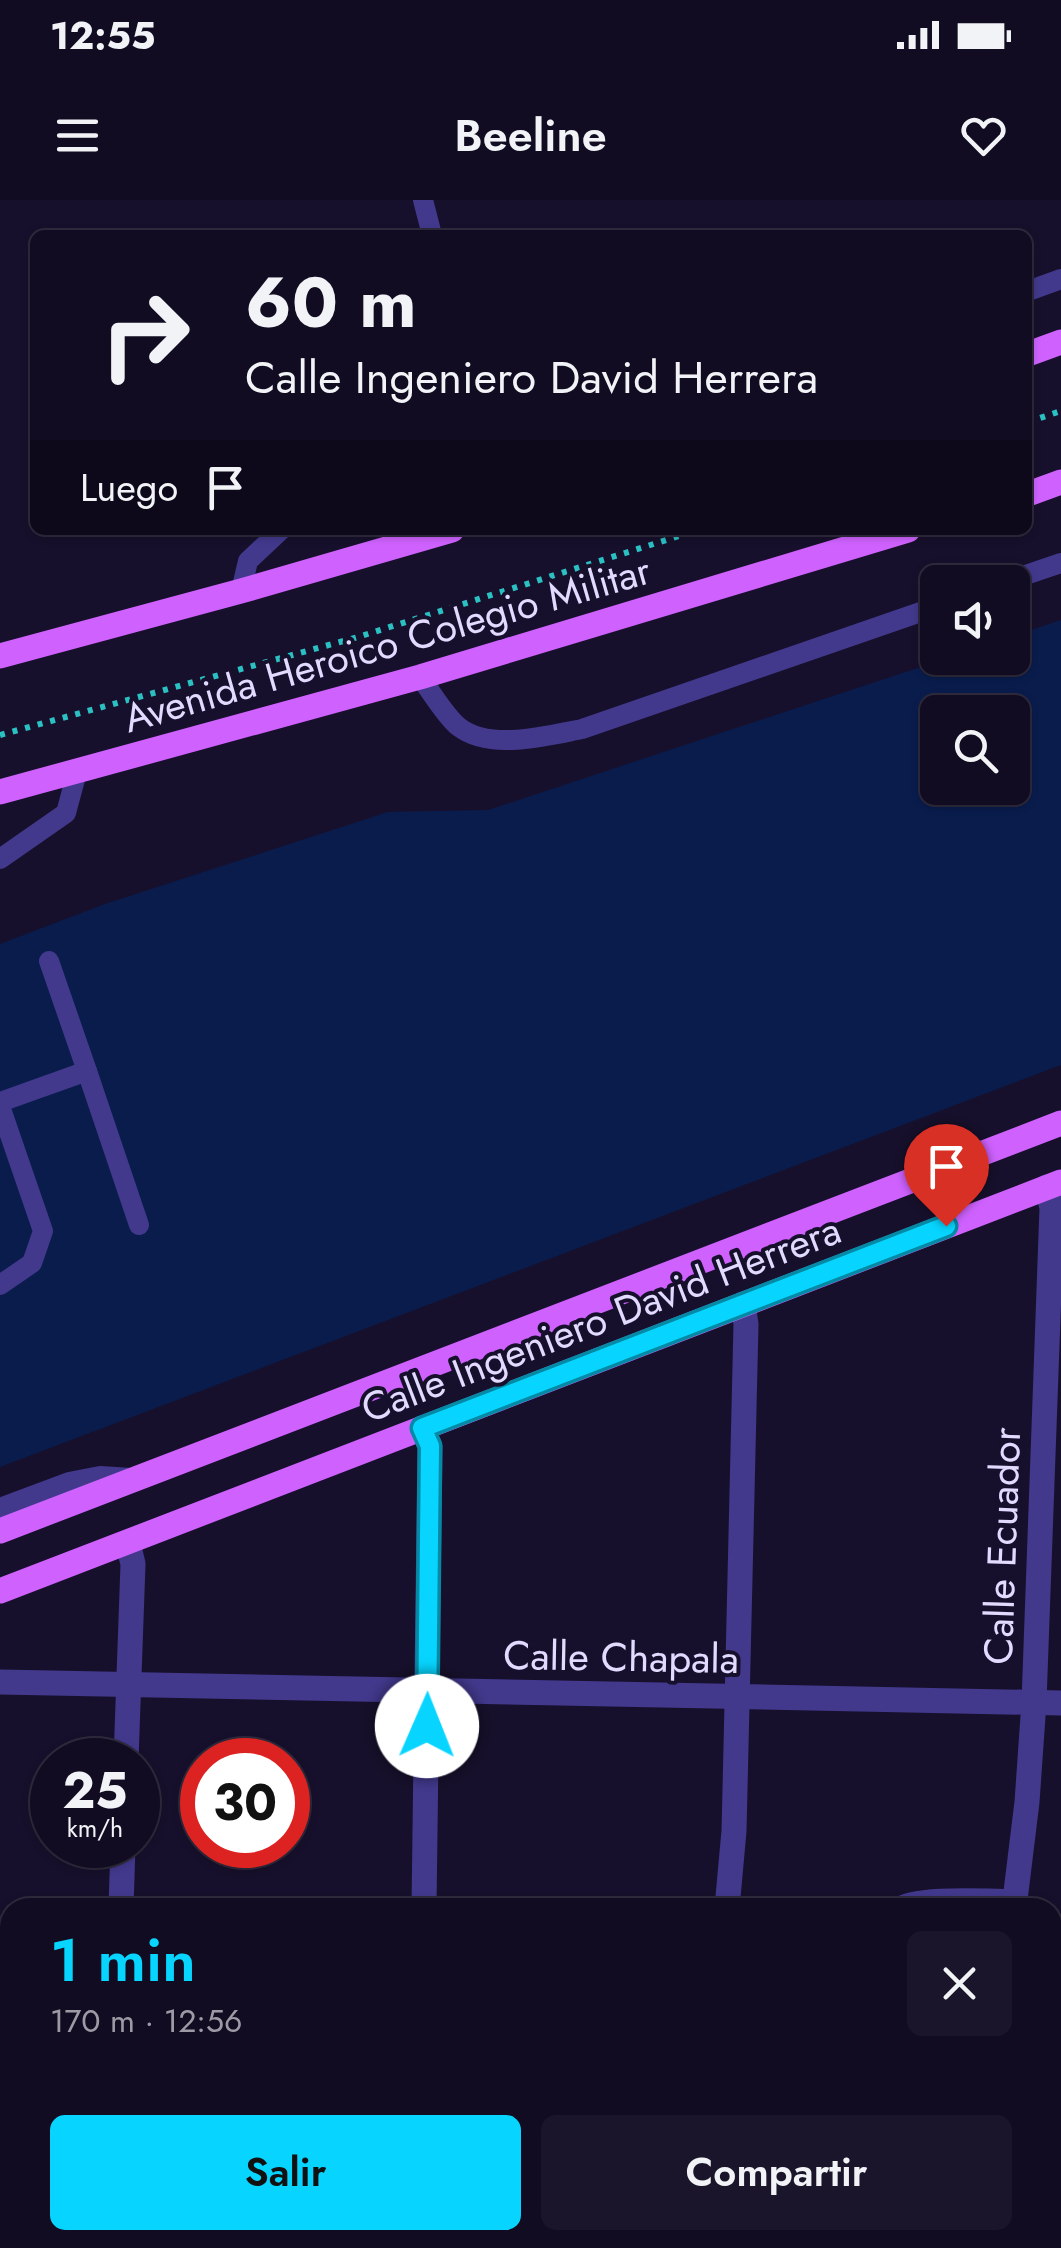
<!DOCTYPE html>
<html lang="es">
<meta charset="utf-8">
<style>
:root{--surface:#110c21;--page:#1a152a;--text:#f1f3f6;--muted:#9c9ba5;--line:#302c3f;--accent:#07d5ff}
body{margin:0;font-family:Jost,sans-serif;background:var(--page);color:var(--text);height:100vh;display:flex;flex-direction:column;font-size:38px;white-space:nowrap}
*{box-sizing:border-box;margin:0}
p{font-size:32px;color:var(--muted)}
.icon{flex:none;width:55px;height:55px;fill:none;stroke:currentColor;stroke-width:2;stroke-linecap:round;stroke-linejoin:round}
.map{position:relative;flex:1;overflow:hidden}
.side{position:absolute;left:0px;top:1698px;width:1062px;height:352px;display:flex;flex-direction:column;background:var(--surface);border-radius:30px 30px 0 0;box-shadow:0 2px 8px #0004,0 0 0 2px var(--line)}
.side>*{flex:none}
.guide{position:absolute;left:30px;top:30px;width:1002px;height:305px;border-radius:15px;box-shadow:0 2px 8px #0004,0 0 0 2px var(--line);background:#110c21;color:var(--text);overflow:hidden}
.buttons{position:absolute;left:920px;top:365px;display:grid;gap:20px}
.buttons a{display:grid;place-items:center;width:110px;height:110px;border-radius:15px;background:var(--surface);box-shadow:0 2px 8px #0004,0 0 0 2px var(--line);font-size:50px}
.speed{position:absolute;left:30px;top:1538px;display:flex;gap:20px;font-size:50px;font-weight:700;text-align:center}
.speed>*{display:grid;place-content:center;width:130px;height:130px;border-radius:50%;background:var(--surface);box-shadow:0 2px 8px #0004,0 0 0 2px var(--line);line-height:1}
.speed small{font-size:25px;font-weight:400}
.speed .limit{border:15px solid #d22;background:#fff;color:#111}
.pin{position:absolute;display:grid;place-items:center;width:85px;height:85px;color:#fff;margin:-102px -42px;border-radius:50% 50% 50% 0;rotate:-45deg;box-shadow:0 0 10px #0007}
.pin .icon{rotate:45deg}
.me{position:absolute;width:110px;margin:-55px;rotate:1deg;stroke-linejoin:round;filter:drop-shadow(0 0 8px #0008)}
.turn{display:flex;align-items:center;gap:35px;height:210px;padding:0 50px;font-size:45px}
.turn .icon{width:130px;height:130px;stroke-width:2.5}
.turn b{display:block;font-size:70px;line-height:85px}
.then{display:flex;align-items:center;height:95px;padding:0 50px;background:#0003;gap:20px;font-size:38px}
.round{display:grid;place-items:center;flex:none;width:105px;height:105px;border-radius:15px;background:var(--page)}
.head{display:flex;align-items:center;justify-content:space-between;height:170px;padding:0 50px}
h1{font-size:60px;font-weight:600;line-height:75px;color:var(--accent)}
.primary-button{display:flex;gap:20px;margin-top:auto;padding:20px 50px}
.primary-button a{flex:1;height:115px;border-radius:15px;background:var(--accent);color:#111;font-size:40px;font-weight:600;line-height:115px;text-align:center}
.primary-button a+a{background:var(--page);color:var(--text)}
.status{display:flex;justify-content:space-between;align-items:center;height:70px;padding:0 50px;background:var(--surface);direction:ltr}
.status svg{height:28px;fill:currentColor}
header{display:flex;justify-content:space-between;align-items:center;height:130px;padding:0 50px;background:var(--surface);font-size:45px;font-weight:600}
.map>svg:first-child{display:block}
</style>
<div class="status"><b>12:55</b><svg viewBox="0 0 49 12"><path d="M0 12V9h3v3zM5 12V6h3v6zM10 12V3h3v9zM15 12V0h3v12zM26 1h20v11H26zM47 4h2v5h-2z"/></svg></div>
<header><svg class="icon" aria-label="menu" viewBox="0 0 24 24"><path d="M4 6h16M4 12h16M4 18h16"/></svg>Beeline<svg class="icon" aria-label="heart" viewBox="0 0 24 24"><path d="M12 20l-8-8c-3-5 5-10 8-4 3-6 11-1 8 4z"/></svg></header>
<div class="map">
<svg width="1061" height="2048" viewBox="0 0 1061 2048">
<rect width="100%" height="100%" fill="#17102c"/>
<!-- water -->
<path fill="#091c4c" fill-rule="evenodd" d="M1061,420V865L0,1267V744L105,704L388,612L488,610L948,458H1012L1013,436ZM938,512H1012V588H938Z"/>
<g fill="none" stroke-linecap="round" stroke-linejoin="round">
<!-- path -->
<g stroke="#2bc1c3" stroke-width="6" stroke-dasharray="5 8" stroke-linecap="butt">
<polyline points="1028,222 1061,211"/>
<polyline points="0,535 358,437 698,330"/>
</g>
<!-- lane -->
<g stroke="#42398d" stroke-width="20">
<polyline points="423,0 432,35"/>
<polyline points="1028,91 1061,79"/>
<polyline points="1005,382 1061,363"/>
<polyline points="241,391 248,361 281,330"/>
<path d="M420,477C431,491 445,516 459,527C490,551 546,536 582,529L938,406"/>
<polyline points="0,659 66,613 77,572"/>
<polyline points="49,761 87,871"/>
<polyline points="0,902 87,871 139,1025"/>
<polyline points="0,906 43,1031 32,1063 0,1085"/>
<polyline points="0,1308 69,1282 100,1276 131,1278"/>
<path d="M897,1708C915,1694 989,1699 1015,1699"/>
</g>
<!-- street -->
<g stroke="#42398d" stroke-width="25">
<polyline points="422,1228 430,1246 424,1708"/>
<polyline points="0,1482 1061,1503"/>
<polyline points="126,1560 133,1364 128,1343"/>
<polyline points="121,1708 123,1645"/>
<polyline points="727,1708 734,1631 746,1124 743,1104"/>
<polyline points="1014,1708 1027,1602 1034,1502 1052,1008 1047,987"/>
<polyline points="0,2027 10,2028"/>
<polyline points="988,2040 1061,2041"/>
<polyline points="110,2048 110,2040"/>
<polyline points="400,2048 403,2040"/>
<polyline points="700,2048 702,2040"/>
</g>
<!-- primary -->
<g stroke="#cf62ff" stroke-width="25">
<polyline points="1028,154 1061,142"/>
<polyline points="1028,294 1061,282"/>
<polyline points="0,456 241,391 452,330"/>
<polyline points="0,592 420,477 908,330"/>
<polyline points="0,1331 1061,923"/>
<polyline points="0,1391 1061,982"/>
</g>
</g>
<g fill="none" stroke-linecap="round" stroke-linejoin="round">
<!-- route casing -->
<g stroke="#058aa6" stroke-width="25">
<polyline id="route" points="427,1526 430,1246 422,1228 946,1026"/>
</g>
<!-- route -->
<use href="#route" stroke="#07d5ff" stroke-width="18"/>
</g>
<g text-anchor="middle" stroke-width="8" stroke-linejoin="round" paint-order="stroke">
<!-- street labels -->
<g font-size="40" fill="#e2dbff" stroke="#17102c">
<text transform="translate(387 444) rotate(-16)" y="14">Avenida Heroico Colegio Militar</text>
<text transform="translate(601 1119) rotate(-21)" y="14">Calle Ingeniero David Herrera</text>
<text transform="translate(1002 1346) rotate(-88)" y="14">Calle Ecuador</text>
<text transform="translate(621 1457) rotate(1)" y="14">Calle Chapala</text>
</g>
</g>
</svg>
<div class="buttons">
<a><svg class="icon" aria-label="sound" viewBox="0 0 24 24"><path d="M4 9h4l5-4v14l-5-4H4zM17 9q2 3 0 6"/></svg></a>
<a><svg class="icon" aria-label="search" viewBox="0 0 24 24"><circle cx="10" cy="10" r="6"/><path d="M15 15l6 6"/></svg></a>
</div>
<div class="speed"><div>25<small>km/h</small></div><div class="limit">30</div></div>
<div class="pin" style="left:946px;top:1026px;background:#d93025"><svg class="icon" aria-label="arrive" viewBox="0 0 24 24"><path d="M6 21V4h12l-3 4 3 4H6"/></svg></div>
<svg class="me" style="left:427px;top:1526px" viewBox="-20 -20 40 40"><circle r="19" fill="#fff"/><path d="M0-13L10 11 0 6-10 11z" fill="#07d5ff"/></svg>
<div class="guide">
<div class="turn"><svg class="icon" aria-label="right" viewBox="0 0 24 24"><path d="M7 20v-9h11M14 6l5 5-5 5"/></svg><div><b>60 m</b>Calle Ingeniero David Herrera</div></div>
<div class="then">Luego<svg class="icon" aria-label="arrive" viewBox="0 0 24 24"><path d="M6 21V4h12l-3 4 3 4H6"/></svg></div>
</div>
<section class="side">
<div class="head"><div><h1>1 min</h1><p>170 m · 12:56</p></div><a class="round"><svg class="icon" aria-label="close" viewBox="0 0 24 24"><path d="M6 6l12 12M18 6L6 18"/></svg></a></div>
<div class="primary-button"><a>Salir</a><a>Compartir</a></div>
</section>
</div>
